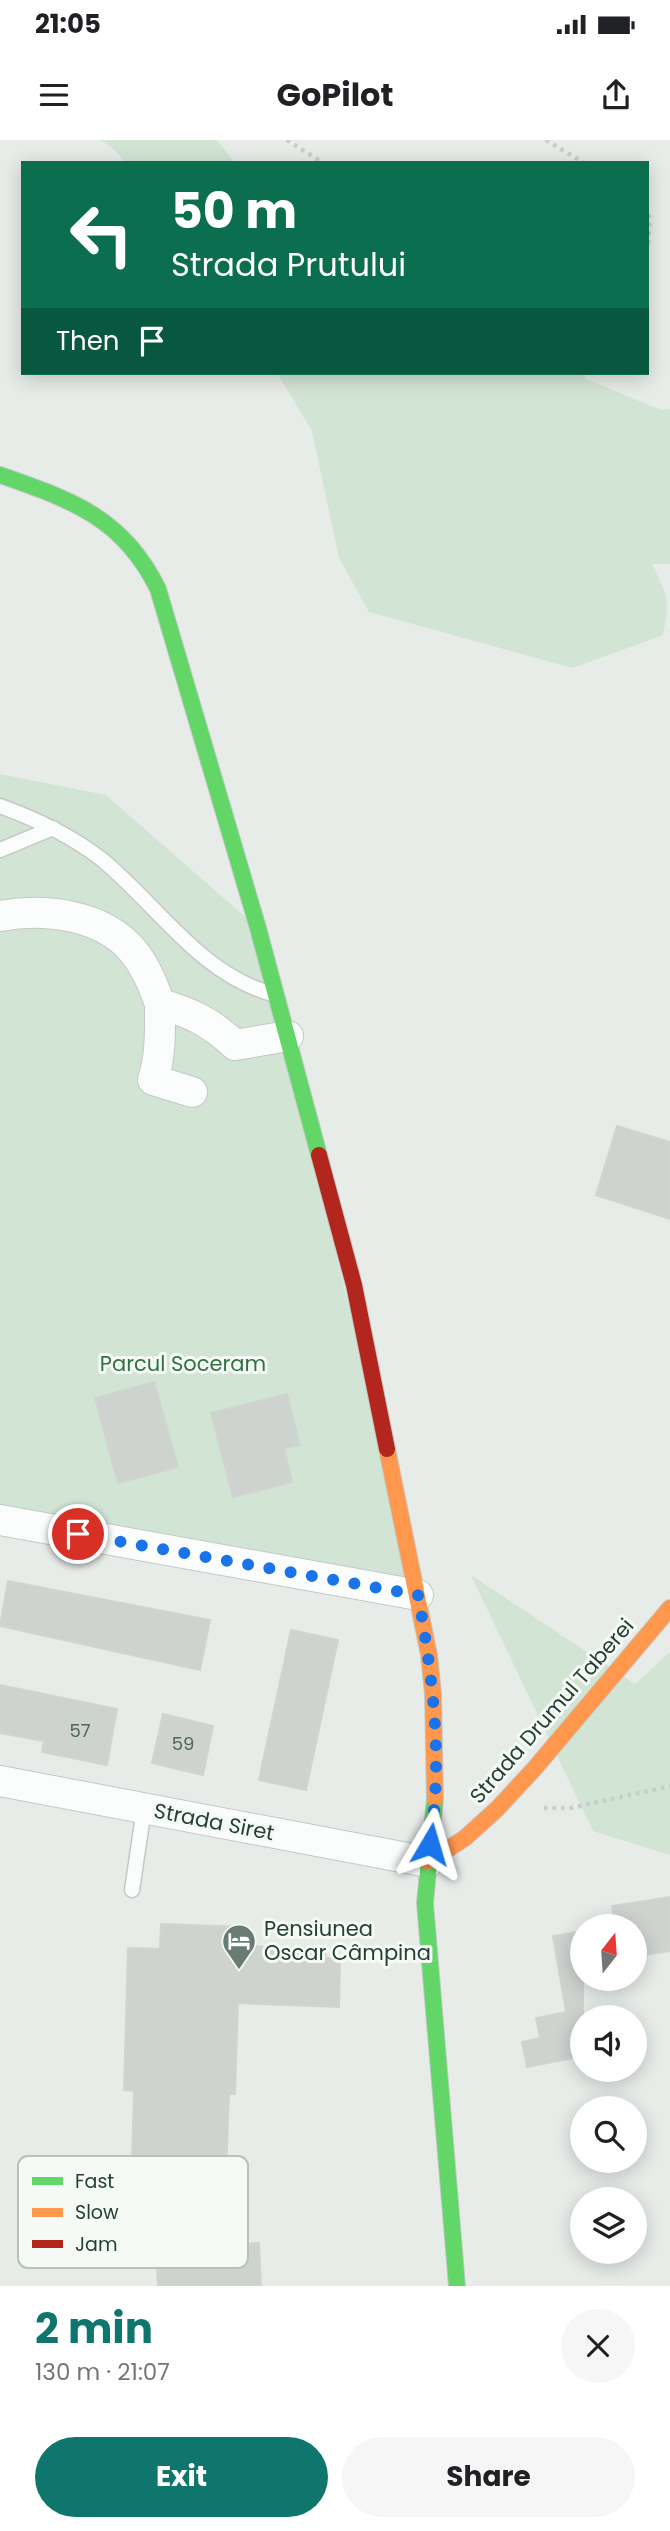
<!DOCTYPE html>
<meta charset="utf-8">
<style>
:root{--surface:#fff;--page:#f6f6f6;--text:#202124;--muted:#757577;--accent:#0f766e}
body{margin:0;font-family:Poppins,sans-serif;background:var(--page);color:var(--text);height:100vh;display:flex;flex-direction:column;font-size:26px;white-space:nowrap}
*{box-sizing:border-box;margin:0}
p{font-size:23px;color:var(--muted)}
.icon{flex:none;width:38px;height:38px;fill:none;stroke:currentColor;stroke-width:2;stroke-linecap:round;stroke-linejoin:round}
.map{position:relative;height:2146px;overflow:hidden}
.panel{display:flex;flex-direction:column;background:var(--surface);flex:1}
.panel>*{flex:none}
.guide{position:absolute;left:21px;top:21px;width:628px;height:214px;border-radius:0px;box-shadow:0 4px 18px #0003;background:#0b6e4f;color:#fff;overflow:hidden}
.needle{width:46px;rotate:17deg}
.buttons{position:absolute;left:570px;top:1774px;display:grid;gap:14px}
.buttons a{display:grid;place-items:center;width:77px;height:77px;border-radius:50%;background:var(--surface);box-shadow:0 4px 18px #0003;font-size:35px}
.pin{position:absolute;display:grid;place-items:center;width:60px;height:60px;color:#fff;margin:-30px;border:4px solid #fff;border-radius:50%;box-shadow:0 2px 7px #0007}
.me{position:absolute;width:77px;margin:-38px;rotate:7deg;stroke-linejoin:round;filter:drop-shadow(0 0 5px #0008)}
.turn{display:flex;align-items:center;gap:24px;height:147px;padding:0 35px;font-size:32px}
.turn .icon{width:91px;height:91px;stroke-width:2.5}
.turn b{display:block;font-size:49px;line-height:60px}
.then{display:flex;align-items:center;height:66px;padding:0 35px;background:#0003;gap:14px;font-size:26px}
.round{display:grid;place-items:center;flex:none;width:74px;height:74px;border-radius:37px;background:var(--page)}
.headline{display:flex;align-items:center;justify-content:space-between;height:119px;padding:0 35px}
h1{font-size:42px;font-weight:700;line-height:52px;color:var(--accent)}
.primary-button{display:flex;gap:14px;margin-top:auto;padding:14px 35px}
.primary-button a{flex:1;height:80px;border-radius:42px;background:var(--accent);color:#fff;font-size:28px;font-weight:700;line-height:80px;text-align:center}
.primary-button a+a{background:var(--page);color:var(--text)}
.status{display:flex;justify-content:space-between;align-items:center;height:49px;padding:0 35px;background:var(--surface);direction:ltr}
.status svg{height:19px;fill:currentColor}
header{display:flex;justify-content:space-between;align-items:center;height:91px;padding:0 35px;background:var(--surface);font-size:32px;font-weight:700}
.map>svg:first-child{display:block}
</style>
<div class="status"><b>21:05</b><svg viewBox="0 0 49 12"><path d="M0 12V9h3v3zM5 12V6h3v6zM10 12V3h3v9zM15 12V0h3v12zM26 1h20v11H26zM47 4h2v5h-2z"/></svg></div>
<header><svg class="icon" aria-label="menu" viewBox="0 0 24 24"><path d="M4 6h16M4 12h16M4 18h16"/></svg>GoPilot<svg class="icon" aria-label="share" viewBox="0 0 24 24"><path d="M12 15V3M7 8l5-5 5 5M5 13v7h14v-7"/></svg></header>
<div class="map">
<svg width="670" height="2146" viewBox="0 0 670 2146">
<rect width="100%" height="100%" fill="#e7ece9"/>
<!-- green -->
<g fill="#d2e4d4">
<polygon points="101,0 217,0 235,23 125,23 116,11"/>
<path d="M277,233H585L586,239L661,270L670,269V424H652C668,458 670,458 663,495L573,528L369,472L339,418L312,291Z"/>
<polygon points="0,634 106,655 258,788 418,1455 0,1378"/>
<polygon points="471,1435 635,1544 670,1512 670,1715 593,1691"/>
</g>
<!-- building -->
<g fill="#ced3d0" stroke="#d0d5d2" stroke-width="2">
<polygon points="617,986 670,1002 670,1079 596,1055"/>
<polygon points="154,1242 178,1327 118,1343 95,1258"/>
<polygon points="287,1254 300,1305 284,1308 292,1342 233,1357 211,1273"/>
<polygon points="8,1441 210,1480 200,1530 0,1486"/>
<polygon points="291,1490 338,1500 306,1650 259,1640"/>
<polygon points="0,1545 117,1569 107,1625 42,1612 44,1601 0,1593"/>
<polygon points="163,1574 213,1586 203,1635 152,1623"/>
<polygon points="670,1757 670,1811 635,1816 635,1787 616,1787 612,1766"/>
<polygon points="161,1784 246,1787 245,1806 326,1809 325,1818 340,1819 339,1867 238,1863 235,1954 229,1954 225,2060 131,2056 134,1951 124,1950 128,1808 160,1809"/>
<polygon points="583,1791 583,1916 527,1927 522,1902 540,1898 536,1878 566,1872 553,1796"/>
<polygon points="259,2103 261,2146 158,2146 156,2108"/>
</g>
<g fill="none" stroke-linecap="round" stroke-linejoin="round">
<!-- lane casing -->
<g stroke="#c4c9c6" stroke-width="17">
<g id="lane">
<path d="M0,666C36,679 70,695 100,718C157,764 198,833 272,854"/>
<polyline points="0,710 53,688"/>
<polyline points="132,1750 144,1669"/>
</g>
</g>
<!-- street casing -->
<g stroke="#c4c9c6" stroke-width="32">
<g id="street">
<path d="M0,776C44,768 102,774 133,811C146,827 153,845 160,864C190,872 212,883 235,905L288,896"/>
<path d="M160,864C160,891 161,915 153,940L192,952"/>
<polyline points="0,1380 418,1455"/>
<polyline points="0,1641 428,1722"/>
</g>
</g>
<!-- fast casing -->
<g stroke="#c3c9c6" stroke-width="18">
<g id="fast">
<path d="M0,335C71,360 123,377 158,449L258,788L319,1015"/>
<polyline points="435,1659 425,1763 457,2146"/>
</g>
</g>
<!-- slow casing -->
<g stroke="#c3c9c6" stroke-width="18">
<g id="slow">
<polyline points="387,1309 429,1515 433,1554 435,1659"/>
<polyline points="428,1722 465,1698 497,1669 535,1628 670,1468"/>
</g>
</g>
<!-- jam casing -->
<g stroke="#c3c9c6" stroke-width="18">
<polyline id="jam" points="319,1015 354,1145 387,1309"/>
</g>
<!-- path -->
<g stroke="#c6cec9" stroke-width="4.5" stroke-dasharray="3.5 5" stroke-linecap="butt">
<polyline points="287,0 323,23"/>
<polyline points="546,0 584,23"/>
<polyline points="648,75 650,78 648,104"/>
<polyline points="544,1668 571,1668 670,1646"/>
</g>
<!-- lane -->
<use href="#lane" stroke="#fbfcfc" stroke-width="14"/>
<!-- street -->
<use href="#street" stroke="#fbfcfc" stroke-width="30"/>
<!-- fast -->
<use href="#fast" stroke="#63d668" stroke-width="16"/>
<!-- slow -->
<use href="#slow" stroke="#ff974d" stroke-width="16"/>
<!-- jam -->
<use href="#jam" stroke="#b3261e" stroke-width="16"/>
</g>
<g fill="none" stroke-linecap="round" stroke-linejoin="round">
<!-- route -->
<path stroke="#1a73e8" stroke-width="12" stroke-dasharray="0 21.6" d="M78,1394L418,1455C433,1537 443,1621 430,1704"/>
</g>
<!-- icons -->
<defs>
<g id="hotel-pin" transform="scale(1.75)"><path d="M0 17L-7.5 6A9.5 9.5 0 1 1 7.5 6Z" fill="#697c73" stroke="#f6faf7"/><path d="M-6-4.5h1.5V1H6V5H4.5V3h-9V5H-6ZM-4 0a1.8 1.8 0 1 1 3.6 0ZM.5 0V-2.5h3Q6-2.5 6 0Z" fill="#fff"/></g>
</defs>
<g fill-rule="evenodd">
<use href="#hotel-pin" x="239" y="1801"/>
</g>
<g text-anchor="middle" stroke-width="6" stroke-linejoin="round" paint-order="stroke">
<!-- number labels -->
<g font-size="18" fill="#50655c">
<text x="80" y="1597">57</text>
<text x="183" y="1610">59</text>
</g>
<!-- park labels -->
<g font-size="21" fill="#327341" stroke="#f6faf7">
<text x="183" y="1231">Parcul Soceram</text>
</g>
<!-- street labels -->
<g font-size="21" fill="#253f34" stroke="#f6faf7">
<text transform="translate(552 1571) rotate(-49)" y="7">Strada Drumul Taberei</text>
<text transform="translate(214 1682) rotate(11)" y="7">Strada Siret</text>
</g>
<!-- poi labels -->
<g font-size="21" fill="#253f34" stroke="#f6faf7" text-anchor="start">
<text x="264" y="1796">Pensiunea<tspan x="264" dy="24">Oscar Câmpina</tspan></text>
</g>
</g>
<!-- legend -->
<rect x="18" y="2016" width="230" height="112" rx="10" fill="#f6faf7" stroke="#b7c2bc" stroke-width="2"/>
<rect x="32" y="2037" width="31" height="8" fill="#63d668"/>
<rect x="32" y="2068" width="31" height="9" fill="#ff974d"/>
<rect x="32" y="2100" width="31" height="8" fill="#b3261e"/>
<g font-size="19" fill="#253f34">
<text x="75" y="2048">Fast</text>
<text x="75" y="2079">Slow</text>
<text x="75" y="2111">Jam</text>
</g>
</svg>
<div class="buttons">
<a><svg class="needle" viewBox="-14 -14 28 28"><path d="M0-13l5 13h-10z" fill="#e53935"/><path d="M0 13l5-13h-10z" fill="#757577"/></svg></a>
<a><svg class="icon" aria-label="sound" viewBox="0 0 24 24"><path d="M4 9h4l5-4v14l-5-4H4zM17 9q2 3 0 6"/></svg></a>
<a><svg class="icon" aria-label="search" viewBox="0 0 24 24"><circle cx="10" cy="10" r="6"/><path d="M15 15l6 6"/></svg></a>
<a><svg class="icon" aria-label="layers" viewBox="0 0 24 24"><path d="M12 4l9 5-9 5-9-5zM3 14l9 5 9-5"/></svg></a>
</div>
<div class="pin" style="left:78px;top:1394px;background:#d93025"><svg class="icon" aria-label="arrive" viewBox="0 0 24 24"><path d="M6 21V4h12l-3 4 3 4H6"/></svg></div>
<svg class="me" style="left:430px;top:1704px" viewBox="-20 -20 40 40"><path d="M0-17L14 15 0 8-14 15z" fill="#1a73e8" stroke="#fff" stroke-width="4"/></svg>
<div class="guide">
<div class="turn"><svg class="icon" aria-label="left" viewBox="0 0 24 24"><path d="M17 20v-9H6M10 6l-5 5 5 5"/></svg><div><b>50 m</b>Strada Prutului</div></div>
<div class="then">Then<svg class="icon" aria-label="arrive" viewBox="0 0 24 24"><path d="M6 21V4h12l-3 4 3 4H6"/></svg></div>
</div>
</div>
<section class="panel">
<div class="headline"><div><h1>2 min</h1><p>130 m · 21:07</p></div><a class="round"><svg class="icon" aria-label="close" viewBox="0 0 24 24"><path d="M6 6l12 12M18 6L6 18"/></svg></a></div>
<div class="primary-button"><a>Exit</a><a>Share</a></div>
</section>
